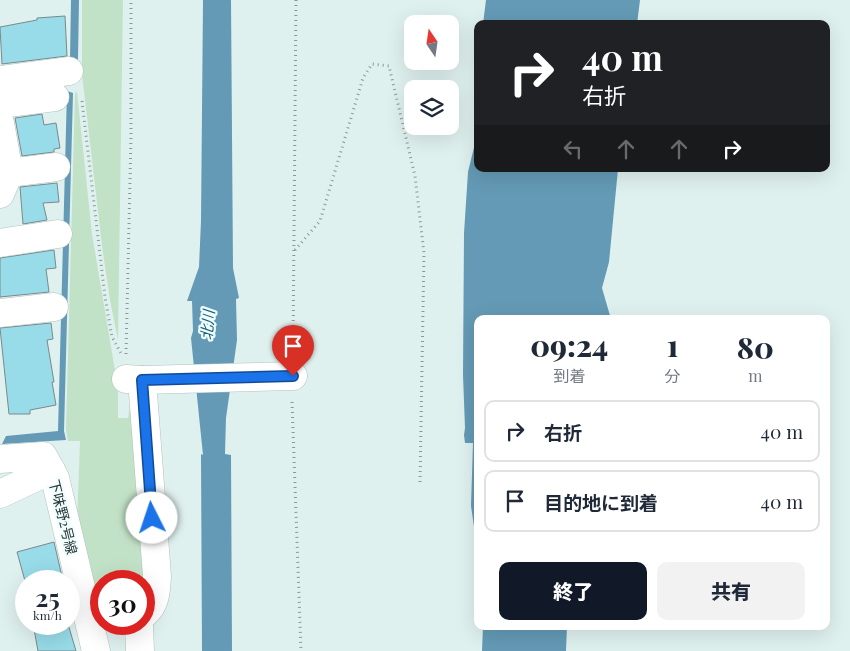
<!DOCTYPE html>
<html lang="ja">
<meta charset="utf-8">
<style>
:root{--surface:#fff;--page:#f2f2f3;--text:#1f2937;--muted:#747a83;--line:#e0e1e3;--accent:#111827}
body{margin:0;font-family:"Playfair Display","Noto Sans JP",serif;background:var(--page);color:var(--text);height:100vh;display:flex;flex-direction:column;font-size:19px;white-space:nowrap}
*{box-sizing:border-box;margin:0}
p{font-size:16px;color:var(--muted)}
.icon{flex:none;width:28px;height:28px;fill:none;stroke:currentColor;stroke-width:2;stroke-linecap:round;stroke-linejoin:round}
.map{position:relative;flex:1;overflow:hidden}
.details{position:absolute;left:474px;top:315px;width:356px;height:315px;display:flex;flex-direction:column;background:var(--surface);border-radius:10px;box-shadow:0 5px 20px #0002}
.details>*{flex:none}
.banner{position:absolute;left:474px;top:20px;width:356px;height:152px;border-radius:10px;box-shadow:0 5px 20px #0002;background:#202124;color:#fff;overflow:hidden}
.needle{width:32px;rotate:347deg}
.buttons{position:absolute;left:404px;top:15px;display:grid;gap:10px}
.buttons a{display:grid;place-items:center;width:55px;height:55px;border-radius:10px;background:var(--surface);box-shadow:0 5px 20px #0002;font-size:25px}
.speed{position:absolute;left:15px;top:570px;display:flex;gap:10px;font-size:25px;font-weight:700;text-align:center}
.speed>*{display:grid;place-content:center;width:65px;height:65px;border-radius:50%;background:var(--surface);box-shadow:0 5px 20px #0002;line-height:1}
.speed small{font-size:12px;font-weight:400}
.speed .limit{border:8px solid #d22;background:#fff;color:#111}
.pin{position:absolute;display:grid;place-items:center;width:42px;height:42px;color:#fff;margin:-51px -21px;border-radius:50% 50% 50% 0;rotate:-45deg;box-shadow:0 0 5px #0007}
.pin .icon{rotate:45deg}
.me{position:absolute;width:55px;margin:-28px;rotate:356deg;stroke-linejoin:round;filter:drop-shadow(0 0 4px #0008)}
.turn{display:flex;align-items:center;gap:18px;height:105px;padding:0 25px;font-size:22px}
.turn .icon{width:65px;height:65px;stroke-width:2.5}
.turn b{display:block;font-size:35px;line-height:42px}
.lanes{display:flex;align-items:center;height:48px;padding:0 25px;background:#0003;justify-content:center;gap:25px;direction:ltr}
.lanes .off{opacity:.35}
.eta{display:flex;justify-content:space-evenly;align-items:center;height:85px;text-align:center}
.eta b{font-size:30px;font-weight:800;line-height:35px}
.button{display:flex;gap:10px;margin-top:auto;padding:10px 25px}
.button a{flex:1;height:58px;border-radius:10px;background:var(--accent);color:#fff;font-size:20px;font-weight:800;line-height:58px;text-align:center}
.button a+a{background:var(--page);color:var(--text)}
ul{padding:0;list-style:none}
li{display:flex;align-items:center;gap:15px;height:62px;margin:0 10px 8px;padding:0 15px;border:2px solid var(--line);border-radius:10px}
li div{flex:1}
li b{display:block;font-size:19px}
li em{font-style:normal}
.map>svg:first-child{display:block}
</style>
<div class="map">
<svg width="850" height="651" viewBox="0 0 850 651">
<rect width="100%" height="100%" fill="#dff1ef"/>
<!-- green -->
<g fill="#c2e2c7">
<polygon points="82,0 123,0 118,340 110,300 102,246 82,74"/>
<polygon points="77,92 92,234 118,388 118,418 128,418 130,405 135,401 144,581 101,581 101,613 77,524 80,441 68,441 66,430 75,93"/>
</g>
<!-- water -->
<g fill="#649ab5">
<polygon points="203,0 231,0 233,268 239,298 236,299 237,340 226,418 225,454 231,455 232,651 202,651 201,454 203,455 191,338 193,331 192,301 187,301 199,267 201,221"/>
<polygon points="486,0 640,0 637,24 483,24"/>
<polygon points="67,91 73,93 64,431 66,440 2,444 6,436 58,431"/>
<polygon points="477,135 478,169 618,169 609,262 602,288 611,319 478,319 477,547 471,506 473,443 465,443 464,435 465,428 463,375 464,233 468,172"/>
<polygon points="483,626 567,626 566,651 482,651"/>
</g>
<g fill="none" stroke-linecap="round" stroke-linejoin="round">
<!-- stream -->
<polyline stroke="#649ab5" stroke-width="8" points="74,59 75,0"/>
</g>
<!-- building -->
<g fill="#98dbe9" stroke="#7a898c">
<polygon points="65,16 67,56 2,64 0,27 37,20 37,18"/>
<polygon points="42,114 44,125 56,123 60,148 54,149 54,152 22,156 15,118"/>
<polygon points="57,183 59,202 43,203 47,220 23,224 20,187"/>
<polygon points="54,250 56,268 46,269 49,292 0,297 0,258"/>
<polygon points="51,323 53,339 47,340 54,382 52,382 56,405 30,410 30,414 9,414 0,328"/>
<polygon points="54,542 63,581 25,581 17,552"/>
<polygon points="54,624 68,624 76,651 38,651 34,629"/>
</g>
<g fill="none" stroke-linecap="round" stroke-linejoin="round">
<!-- minor casing -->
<g stroke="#b0c1bf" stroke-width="29">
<g id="minor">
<polyline points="0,80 69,71"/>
<polyline points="0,104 55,97"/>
<polyline points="0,123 9,173 0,194"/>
<polyline points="9,173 56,167"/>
<polyline points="0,243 58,234"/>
<polyline points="0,313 54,307"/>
<polyline points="126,379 142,380 293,376"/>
<path d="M142,380L157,576C156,591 156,604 144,614"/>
<polyline points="0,459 43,456 55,478 96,651"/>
<polyline points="0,494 51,470"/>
<polyline points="139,624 140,651"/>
</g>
</g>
<!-- path -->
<g stroke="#8b9796" stroke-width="3" stroke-dasharray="1 4" stroke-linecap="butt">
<polyline points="82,101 105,297 112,337 122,355"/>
<polyline points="295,250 320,221 363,78 372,64 389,66 415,176 424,253 420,482"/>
<polyline points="293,351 296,0"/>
<polyline points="126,354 131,137 131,0"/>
<polyline points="292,402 301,651"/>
</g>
<!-- minor -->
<use href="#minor" stroke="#fff" stroke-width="28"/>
</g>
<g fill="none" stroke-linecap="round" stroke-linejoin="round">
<!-- route casing -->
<g stroke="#114b97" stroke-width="12">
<polyline id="route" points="152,518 142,380 293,376"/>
</g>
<!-- route -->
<use href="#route" stroke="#1a73e8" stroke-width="9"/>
</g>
<g text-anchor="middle" stroke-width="4.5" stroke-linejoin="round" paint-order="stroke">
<!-- street labels -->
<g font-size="14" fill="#2e3534" stroke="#edfefd">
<text transform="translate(63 517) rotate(76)" y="5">下味野2号線</text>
</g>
<!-- water labels -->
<g font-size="15" font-style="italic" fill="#1a5d7a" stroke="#edfefd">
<text transform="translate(208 325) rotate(-85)" y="5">北川</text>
</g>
</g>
</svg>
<div class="buttons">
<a><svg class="needle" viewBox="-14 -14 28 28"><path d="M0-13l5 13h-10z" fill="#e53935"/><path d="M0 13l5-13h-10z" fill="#747a83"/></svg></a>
<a><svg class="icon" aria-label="layers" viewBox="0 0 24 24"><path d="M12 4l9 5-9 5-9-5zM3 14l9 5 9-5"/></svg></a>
</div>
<div class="speed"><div>25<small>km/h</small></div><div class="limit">30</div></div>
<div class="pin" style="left:293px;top:376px;background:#d93025"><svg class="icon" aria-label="arrive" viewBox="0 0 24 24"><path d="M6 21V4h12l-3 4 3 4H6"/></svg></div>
<svg class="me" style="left:152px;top:518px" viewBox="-20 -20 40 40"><circle r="19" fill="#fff"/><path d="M0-13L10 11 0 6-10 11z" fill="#1a73e8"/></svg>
<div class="banner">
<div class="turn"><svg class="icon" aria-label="right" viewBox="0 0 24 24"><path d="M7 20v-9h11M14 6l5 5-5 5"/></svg><div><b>40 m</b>右折</div></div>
<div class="lanes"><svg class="icon off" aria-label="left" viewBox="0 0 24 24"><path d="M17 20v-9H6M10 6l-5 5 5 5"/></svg><svg class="icon off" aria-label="ahead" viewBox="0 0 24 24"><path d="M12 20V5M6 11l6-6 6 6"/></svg><svg class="icon off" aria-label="ahead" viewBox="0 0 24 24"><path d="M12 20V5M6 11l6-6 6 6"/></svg><svg class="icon" aria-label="right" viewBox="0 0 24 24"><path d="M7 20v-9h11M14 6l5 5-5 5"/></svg></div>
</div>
<section class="details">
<div class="eta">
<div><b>09:24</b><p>到着</p></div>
<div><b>1</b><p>分</p></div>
<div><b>80</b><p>m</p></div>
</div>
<ul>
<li><svg class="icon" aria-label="right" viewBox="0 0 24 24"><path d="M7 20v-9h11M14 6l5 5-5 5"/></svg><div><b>右折</b></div><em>40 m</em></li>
<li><svg class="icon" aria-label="arrive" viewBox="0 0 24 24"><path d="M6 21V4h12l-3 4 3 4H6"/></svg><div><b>目的地に到着</b></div><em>40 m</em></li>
</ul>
<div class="button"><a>終了</a><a>共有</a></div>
</section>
</div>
